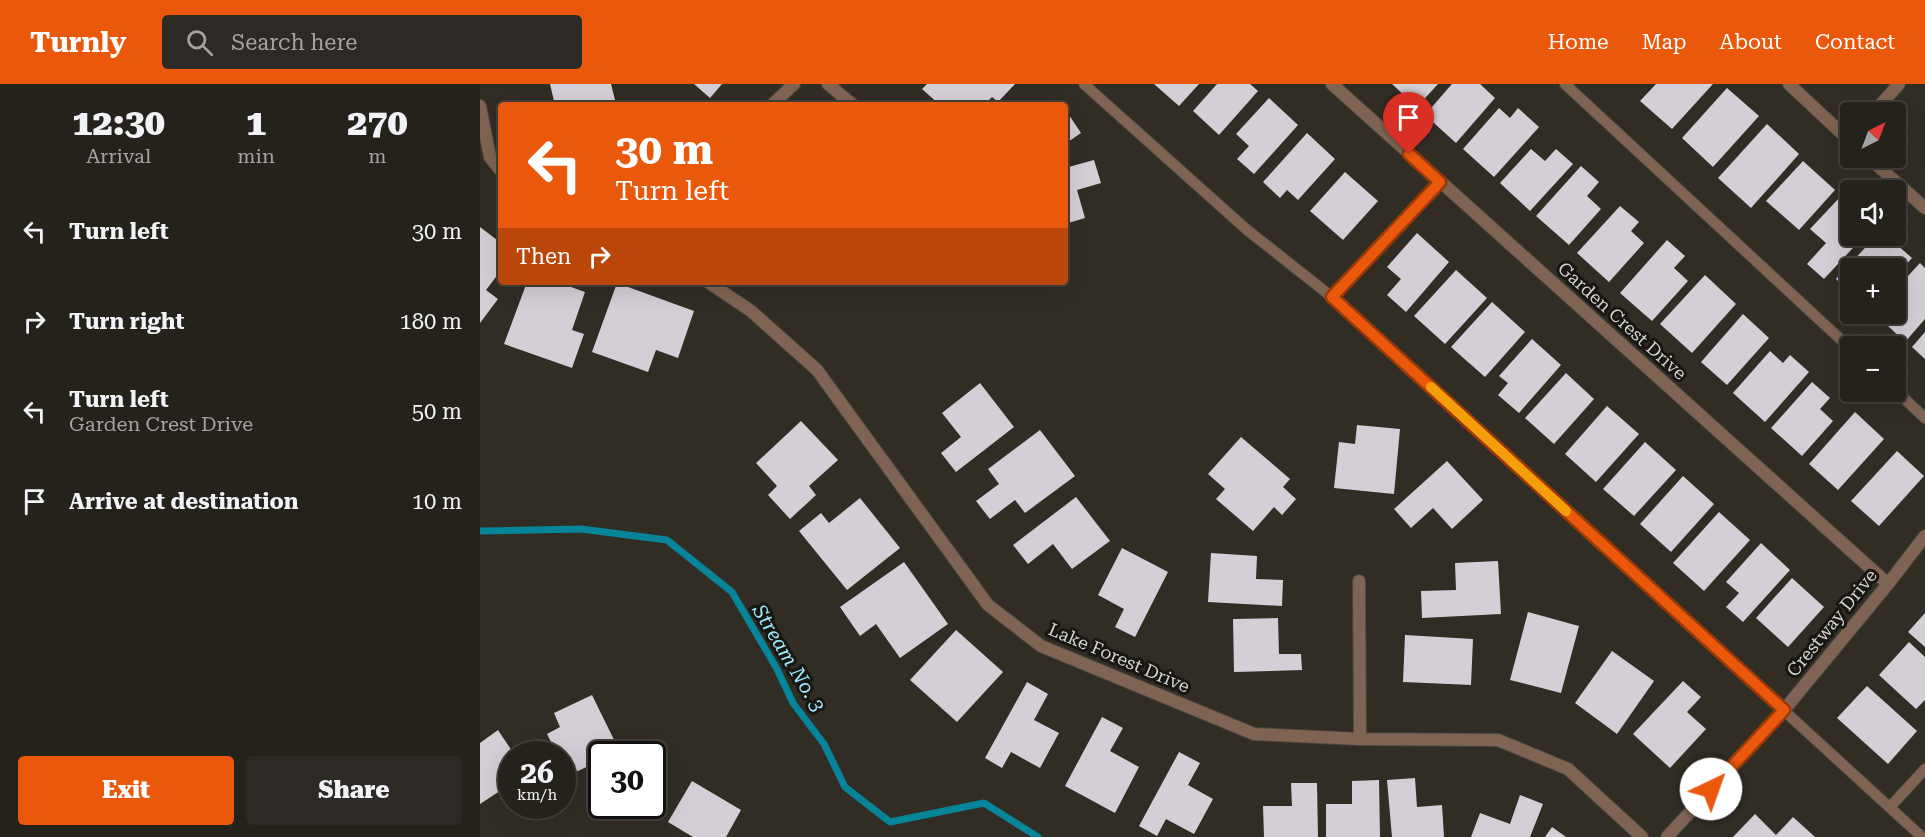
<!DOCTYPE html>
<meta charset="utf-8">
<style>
:root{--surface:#25221c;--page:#2d2a25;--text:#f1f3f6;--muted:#a3a4a3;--line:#423f3b;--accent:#ea580c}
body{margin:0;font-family:"Roboto Serif",serif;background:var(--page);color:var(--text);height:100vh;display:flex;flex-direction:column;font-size:22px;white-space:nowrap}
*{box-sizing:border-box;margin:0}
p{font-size:20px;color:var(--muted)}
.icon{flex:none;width:33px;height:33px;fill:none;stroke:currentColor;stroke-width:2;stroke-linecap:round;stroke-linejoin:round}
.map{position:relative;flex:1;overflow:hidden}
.sheet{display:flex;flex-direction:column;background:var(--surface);width:480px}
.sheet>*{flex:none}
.top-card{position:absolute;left:18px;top:18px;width:570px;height:183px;border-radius:6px;box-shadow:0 6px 24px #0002,0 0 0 2px var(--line);background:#ea580c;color:#fff;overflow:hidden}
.needle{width:39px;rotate:42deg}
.fabs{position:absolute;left:1360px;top:18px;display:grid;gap:12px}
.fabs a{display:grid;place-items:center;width:66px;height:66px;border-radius:6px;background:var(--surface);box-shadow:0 6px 24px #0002,0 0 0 2px var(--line);font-size:30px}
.speed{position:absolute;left:18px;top:657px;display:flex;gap:12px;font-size:30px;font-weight:700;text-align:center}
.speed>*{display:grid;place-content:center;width:78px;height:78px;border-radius:50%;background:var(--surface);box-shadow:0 6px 24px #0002,0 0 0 2px var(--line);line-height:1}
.speed small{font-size:15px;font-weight:400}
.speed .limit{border:3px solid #111;border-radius:9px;background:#fff;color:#111}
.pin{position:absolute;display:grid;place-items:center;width:51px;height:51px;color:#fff;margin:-62px -26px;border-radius:50% 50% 50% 0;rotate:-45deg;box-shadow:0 0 6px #0007}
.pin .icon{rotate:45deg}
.me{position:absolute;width:66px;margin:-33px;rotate:42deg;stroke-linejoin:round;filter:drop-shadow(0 0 4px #0008)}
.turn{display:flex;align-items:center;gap:21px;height:126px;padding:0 18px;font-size:27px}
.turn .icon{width:78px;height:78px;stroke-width:2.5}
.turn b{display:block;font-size:42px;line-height:51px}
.then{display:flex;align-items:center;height:57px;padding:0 18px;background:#0003;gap:12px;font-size:22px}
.eta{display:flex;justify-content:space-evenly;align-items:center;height:102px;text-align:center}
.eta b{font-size:36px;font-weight:800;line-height:42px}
.action{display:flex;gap:12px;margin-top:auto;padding:12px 18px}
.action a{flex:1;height:69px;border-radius:6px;background:var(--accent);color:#fff;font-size:24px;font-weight:800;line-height:69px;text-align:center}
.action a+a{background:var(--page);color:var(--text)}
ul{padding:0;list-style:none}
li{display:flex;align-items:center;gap:18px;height:90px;padding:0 18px}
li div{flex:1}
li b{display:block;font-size:22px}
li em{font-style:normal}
header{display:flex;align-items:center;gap:36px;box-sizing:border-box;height:84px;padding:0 30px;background:var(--accent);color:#fff}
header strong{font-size:28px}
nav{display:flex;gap:33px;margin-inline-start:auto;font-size:21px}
.search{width:420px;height:54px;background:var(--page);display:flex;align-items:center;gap:15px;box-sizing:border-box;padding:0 21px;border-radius:6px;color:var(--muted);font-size:22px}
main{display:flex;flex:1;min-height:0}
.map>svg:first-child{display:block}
</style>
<header>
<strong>Turnly</strong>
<div class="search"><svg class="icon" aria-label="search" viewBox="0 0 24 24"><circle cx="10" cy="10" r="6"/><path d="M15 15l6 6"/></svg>Search here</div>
<nav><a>Home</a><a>Map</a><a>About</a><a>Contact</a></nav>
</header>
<main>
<section class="sheet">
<div class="eta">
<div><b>12:30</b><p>Arrival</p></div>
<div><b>1</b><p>min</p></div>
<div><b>270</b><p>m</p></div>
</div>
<ul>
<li><svg class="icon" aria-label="left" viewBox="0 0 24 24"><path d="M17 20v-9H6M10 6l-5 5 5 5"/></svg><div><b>Turn left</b></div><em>30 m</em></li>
<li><svg class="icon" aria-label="right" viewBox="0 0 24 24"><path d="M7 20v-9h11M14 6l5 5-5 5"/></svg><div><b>Turn right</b></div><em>180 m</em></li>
<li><svg class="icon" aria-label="left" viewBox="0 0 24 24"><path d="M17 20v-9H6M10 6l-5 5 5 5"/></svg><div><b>Turn left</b><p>Garden Crest Drive</p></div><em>50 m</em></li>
<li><svg class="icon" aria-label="arrive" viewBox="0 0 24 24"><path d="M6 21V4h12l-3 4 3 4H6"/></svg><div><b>Arrive at destination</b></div><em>10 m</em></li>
</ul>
<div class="action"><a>Exit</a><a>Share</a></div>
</section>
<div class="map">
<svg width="1445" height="753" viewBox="0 0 1445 753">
<rect width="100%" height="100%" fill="#312d25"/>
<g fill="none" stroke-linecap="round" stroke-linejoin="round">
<!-- stream -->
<polyline stroke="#06859a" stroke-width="7" points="0,447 101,445 187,456 252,508 297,585 313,619 344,660 365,703 410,738 504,719 558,753"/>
</g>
<!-- building -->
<g fill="#d4ced7">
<polygon points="70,0 131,0 135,16 110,21 75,21"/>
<polygon points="214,0 242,0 230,14"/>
<polygon points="447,0 535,0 518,18 512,13 504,21 460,21 442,5"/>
<polygon points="674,0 719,0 699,22"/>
<polygon points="737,0 770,0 778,7 739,51 713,27"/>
<polygon points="912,0 958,0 937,23"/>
<polygon points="972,0 1000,0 1015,14 976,59 945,31"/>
<polygon points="1176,0 1233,0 1192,45 1160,17"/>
<polygon points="1247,4 1279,32 1233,83 1202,54"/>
<polygon points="789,14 818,41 774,90 757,75 769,62 756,50"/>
<polygon points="1019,24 1030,34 1038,24 1059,43 1014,93 983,65"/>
<polygon points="585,25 601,49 585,60"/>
<polygon points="1287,40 1319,70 1271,124 1238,94"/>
<polygon points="827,49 855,75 818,116 807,106 800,114 783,98"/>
<polygon points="1051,65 1065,77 1076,65 1093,80 1050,127 1020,99"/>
<polygon points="614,76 621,99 597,106 605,134 585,140 585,84"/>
<polygon points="1323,77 1355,106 1319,146 1286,117"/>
<polygon points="1101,82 1119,98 1107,112 1121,125 1089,161 1056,132"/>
<polygon points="865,88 898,117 863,156 830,127"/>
<polygon points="1362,111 1371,119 1371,152 1384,152 1344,195 1327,180 1346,159 1330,145"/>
<polygon points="1140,122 1159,138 1151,147 1164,159 1129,198 1097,169"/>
<polygon points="0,143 21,159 21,190 19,189 6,206 18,215 0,239"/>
<polygon points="937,149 969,178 926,228 907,211 921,195 907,183"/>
<polygon points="1396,152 1407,152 1432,174 1416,192 1416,184 1371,184 1371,209 1356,195"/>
<polygon points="1187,156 1205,172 1194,184 1208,197 1172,237 1140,209"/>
<polygon points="1440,179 1445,184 1445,235 1425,258 1408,242 1421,228 1416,224 1416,205"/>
<polygon points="976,186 1007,214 965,260 934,232"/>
<polygon points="1225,191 1256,220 1212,269 1180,240"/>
<polygon points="47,198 77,198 105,208 92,246 104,250 92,284 24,260"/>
<polygon points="137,199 214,227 198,274 176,266 168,288 112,268"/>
<polygon points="1012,218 1045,248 1005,293 971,263"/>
<polygon points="1263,230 1289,254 1247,301 1221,278"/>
<polygon points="1445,248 1445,275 1432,263"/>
<polygon points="1052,255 1081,281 1039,329 1018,311 1028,299 1019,292"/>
<polygon points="1290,267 1303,279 1310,271 1329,288 1285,338 1253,309"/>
<polygon points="1086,289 1114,315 1074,360 1045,334"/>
<polygon points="1332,298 1350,314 1340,325 1353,337 1322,372 1291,344"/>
<polygon points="500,299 534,343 476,388 461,369 481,353 462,329"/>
<polygon points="1127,322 1159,350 1116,398 1085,370"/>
<polygon points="1375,328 1404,355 1358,406 1329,380"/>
<polygon points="321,337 358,376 329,402 336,411 310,435 288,411 297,402 276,379"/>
<polygon points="877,341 920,345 914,410 854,404 859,358 875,360"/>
<polygon points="560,346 595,392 545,429 535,416 510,435 496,417 519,400 508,385"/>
<polygon points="761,353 810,395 803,403 816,415 802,431 794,423 773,447 736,415 745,405 728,390"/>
<polygon points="1165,358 1196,386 1154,432 1123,405"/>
<polygon points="1417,367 1444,392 1399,442 1371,417"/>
<polygon points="967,377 1003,416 972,445 953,424 931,444 914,425"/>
<polygon points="1203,392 1234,420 1191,468 1160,440"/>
<polygon points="596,413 630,457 592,485 573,460 548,480 533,461"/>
<polygon points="380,414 420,464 367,506 319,447 341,429 349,439"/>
<polygon points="1239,428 1270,456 1224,507 1193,479"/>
<polygon points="1281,459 1310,486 1263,538 1246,523 1259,509 1246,498"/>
<polygon points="642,464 688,488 655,553 635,543 644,525 618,511"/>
<polygon points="731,469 777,472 776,495 803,496 802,522 728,518"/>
<polygon points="1018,477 1021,530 942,534 941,507 976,506 975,479"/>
<polygon points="424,478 468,540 420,574 396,540 380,552 360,523"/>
<polygon points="1312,494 1344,523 1308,563 1276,534"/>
<polygon points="1048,528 1099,542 1081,609 1030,596"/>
<polygon points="1445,529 1445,563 1428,548"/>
<polygon points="798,534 799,570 821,570 822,586 754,588 753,535"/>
<polygon points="476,546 523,588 477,638 430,596"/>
<polygon points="925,551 993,555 991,601 923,598"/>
<polygon points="1429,558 1445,573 1445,616 1436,625 1399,591"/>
<polygon points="1132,567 1174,597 1137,650 1095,619"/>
<polygon points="1203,597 1221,613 1207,628 1226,645 1190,684 1153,650"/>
<polygon points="547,598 568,610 554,636 579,649 560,684 531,668 522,684 505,674"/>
<polygon points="1387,602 1437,647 1408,680 1357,634"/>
<polygon points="112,611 141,670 122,670 122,697 113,680 87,692 82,682 82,670 77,670 67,650 80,643 74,629"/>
<polygon points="622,633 643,644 630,667 659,683 635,729 585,702"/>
<polygon points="18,646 34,670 32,670 32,716 23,705 0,720 0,659"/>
<polygon points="699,668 720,679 708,701 733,715 714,750 686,735 677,752 659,742"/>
<polygon points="935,694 937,723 962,721 964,753 912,753 907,696"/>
<polygon points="899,696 900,753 846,753 846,720 872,720 872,697"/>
<polygon points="212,697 261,726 246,753 213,753 188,738"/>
<polygon points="811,699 837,699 838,753 784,753 783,722 812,722"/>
<polygon points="1040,711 1063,720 1050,753 991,753 1000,729 1030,740"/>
<polygon points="1275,730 1296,751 1313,733 1335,753 1253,753"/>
<polygon points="1072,743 1086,753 1065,753"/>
</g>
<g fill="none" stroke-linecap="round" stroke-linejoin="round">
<!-- lane casing -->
<g stroke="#4b4840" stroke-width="12">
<g id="lane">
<polyline points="604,0 766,145 852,213 960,98"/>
<polyline points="1085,0 1371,265"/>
<polyline points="852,213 1442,753"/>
<polyline points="1416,307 1445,334"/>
<polyline points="1410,723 1445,685"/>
</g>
</g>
<!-- street casing -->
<g stroke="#4b4840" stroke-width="14">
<g id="street">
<polyline points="348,0 373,21"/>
<polyline points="852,0 1408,500"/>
<polyline points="1309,0 1371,58"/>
<polyline points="292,21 314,0"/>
<polyline points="0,22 10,73 21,87"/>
<polyline points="1394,28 1419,0"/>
<polyline points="1389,74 1445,124"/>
<polyline points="228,198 271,227 337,286 508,521 561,562 774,650 880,655 1018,656 1088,685 1162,753"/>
<polyline points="879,497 880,655"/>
<polyline points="1187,753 1304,626 1408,500 1445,452"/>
</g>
</g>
<!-- lane -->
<use href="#lane" stroke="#806453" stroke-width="10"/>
<!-- street -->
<use href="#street" stroke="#806453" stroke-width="12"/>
</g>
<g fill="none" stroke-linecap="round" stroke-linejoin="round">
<!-- route casing -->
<g stroke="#983908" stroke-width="15">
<polyline id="route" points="929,70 960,98 852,213 1304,626 1231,705"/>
</g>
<!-- route -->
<use href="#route" stroke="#ea580c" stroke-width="10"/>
<!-- slow -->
<polyline stroke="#f59e0b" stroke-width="10" points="951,303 1086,427"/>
</g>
<g text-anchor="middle" stroke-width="6" stroke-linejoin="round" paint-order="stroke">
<!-- street labels -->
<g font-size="18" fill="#d5d3ce" stroke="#171612">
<text transform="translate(1142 237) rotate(42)" y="6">Garden Crest Drive</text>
<text transform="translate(1352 539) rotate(-51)" y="6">Crestway Drive</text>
<text transform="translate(639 574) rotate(23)" y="6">Lake Forest Drive</text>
</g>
<!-- water labels -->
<g font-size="20" font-style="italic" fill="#9ee9fa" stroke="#171612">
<text transform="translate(309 574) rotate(59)" y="7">Stream No. 3</text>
</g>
</g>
</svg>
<div class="fabs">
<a><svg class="needle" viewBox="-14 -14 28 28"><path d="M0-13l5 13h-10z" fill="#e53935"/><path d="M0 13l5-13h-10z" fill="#a3a4a3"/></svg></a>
<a><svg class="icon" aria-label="sound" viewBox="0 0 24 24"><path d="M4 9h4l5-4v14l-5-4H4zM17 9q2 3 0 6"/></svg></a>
<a>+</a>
<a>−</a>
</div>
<div class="speed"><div>26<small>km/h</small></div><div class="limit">30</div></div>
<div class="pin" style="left:929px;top:70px;background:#d93025"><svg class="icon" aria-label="arrive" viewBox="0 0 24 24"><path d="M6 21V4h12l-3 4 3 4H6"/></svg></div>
<svg class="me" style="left:1231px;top:705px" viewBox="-20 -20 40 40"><circle r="19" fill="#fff"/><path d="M0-13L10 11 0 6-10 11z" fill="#ea580c"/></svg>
<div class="top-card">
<div class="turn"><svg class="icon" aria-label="left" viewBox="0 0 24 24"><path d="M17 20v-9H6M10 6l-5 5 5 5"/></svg><div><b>30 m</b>Turn left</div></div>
<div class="then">Then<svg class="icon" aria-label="right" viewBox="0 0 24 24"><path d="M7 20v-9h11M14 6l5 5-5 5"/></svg></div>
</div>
</div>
</main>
